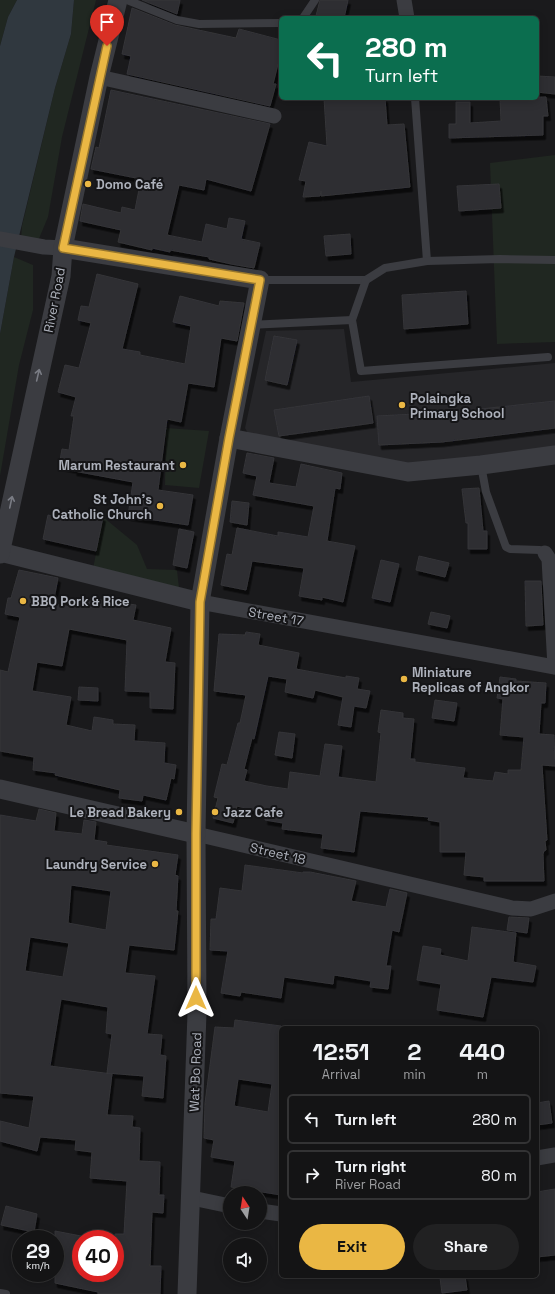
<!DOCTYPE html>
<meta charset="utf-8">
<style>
:root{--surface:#141415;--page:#212122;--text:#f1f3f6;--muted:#9d9ea0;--line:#333334;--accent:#eab744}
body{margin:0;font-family:"Space Grotesk",sans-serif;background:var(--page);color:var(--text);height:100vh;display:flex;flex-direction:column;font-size:15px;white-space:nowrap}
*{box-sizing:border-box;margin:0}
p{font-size:13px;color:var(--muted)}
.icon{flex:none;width:22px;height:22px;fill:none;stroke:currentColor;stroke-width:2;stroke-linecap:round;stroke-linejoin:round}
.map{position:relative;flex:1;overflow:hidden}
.panel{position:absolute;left:279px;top:1026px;width:260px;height:252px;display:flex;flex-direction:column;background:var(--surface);border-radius:6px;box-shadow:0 2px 10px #0003,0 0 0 1px var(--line)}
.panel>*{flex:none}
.banner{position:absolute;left:279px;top:16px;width:260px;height:84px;border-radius:6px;box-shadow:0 2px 10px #0003,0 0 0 1px var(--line);background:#0b6e4f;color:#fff;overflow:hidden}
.needle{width:26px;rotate:348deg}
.controls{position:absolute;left:223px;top:1186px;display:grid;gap:8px}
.controls a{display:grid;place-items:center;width:44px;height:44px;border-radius:50%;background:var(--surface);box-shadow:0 2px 10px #0003,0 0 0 1px var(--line);font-size:20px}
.speed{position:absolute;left:12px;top:1230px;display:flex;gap:8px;font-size:20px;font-weight:700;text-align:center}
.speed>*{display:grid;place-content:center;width:52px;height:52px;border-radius:50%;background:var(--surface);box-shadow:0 2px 10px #0003,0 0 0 1px var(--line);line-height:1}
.speed small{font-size:10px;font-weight:400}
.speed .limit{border:6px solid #d22;background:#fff;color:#111}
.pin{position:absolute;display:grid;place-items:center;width:34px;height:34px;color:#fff;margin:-41px -17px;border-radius:50% 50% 50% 0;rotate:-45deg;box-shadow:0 0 4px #0007}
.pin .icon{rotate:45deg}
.me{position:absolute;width:44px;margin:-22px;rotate:0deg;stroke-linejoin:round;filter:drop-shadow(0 0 3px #0008)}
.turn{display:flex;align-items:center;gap:14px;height:84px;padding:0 20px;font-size:18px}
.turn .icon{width:52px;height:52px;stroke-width:2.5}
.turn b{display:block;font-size:28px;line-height:34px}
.eta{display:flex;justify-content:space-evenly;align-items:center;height:68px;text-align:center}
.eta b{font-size:24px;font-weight:800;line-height:28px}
.action{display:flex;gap:8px;margin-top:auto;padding:8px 20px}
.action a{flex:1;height:46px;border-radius:24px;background:var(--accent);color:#111;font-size:16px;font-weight:800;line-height:46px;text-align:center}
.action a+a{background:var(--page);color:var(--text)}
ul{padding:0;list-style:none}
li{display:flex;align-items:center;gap:12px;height:50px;margin:0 8px 6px;padding:0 12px;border:2px solid var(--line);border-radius:6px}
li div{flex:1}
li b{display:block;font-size:15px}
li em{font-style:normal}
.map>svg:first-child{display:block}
</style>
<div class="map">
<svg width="555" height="1294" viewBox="0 0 555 1294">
<defs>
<filter id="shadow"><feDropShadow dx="2.5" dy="4.5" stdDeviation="0" flood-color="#0009"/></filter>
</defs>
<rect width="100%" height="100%" fill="#1a1a1c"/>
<!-- built -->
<polygon fill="#262629" points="344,329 351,382 555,363 555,447 411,466 249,435 245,428 266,331"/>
<!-- green -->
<g fill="#202721">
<polygon points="0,0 17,0 8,17 0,46"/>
<polygon points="74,0 96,0 62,137 48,217 38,241 21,239 22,226 55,88 71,34"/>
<polygon points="555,155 555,342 497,344 490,163"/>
<polygon points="14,257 33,265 33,310 19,365 0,476 0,334"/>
<polygon points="166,428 209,431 199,488 165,485"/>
<polygon points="103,517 137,545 147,569 177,570 179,588 93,569"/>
</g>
<!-- water -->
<polygon fill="#30383f" points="17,0 74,0 71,34 55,88 14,257 0,334 0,46 8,17"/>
<!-- building -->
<g fill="#2d2d30" stroke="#343438" fill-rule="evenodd" filter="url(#shadow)">
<polygon points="142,0 180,0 177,14"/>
<polygon points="320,0 348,0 344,18 316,16"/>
<polygon points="132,8 175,25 236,38 239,29 281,40 281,52 273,84 276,84 270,106 127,74 131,56 122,54"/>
<polygon points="537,76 555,77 555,94 537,92"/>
<polygon points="111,90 270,124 251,191 206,179 204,190 179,185 167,235 202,242 206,224 227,229 229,218 245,221 241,239 260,243 254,268 231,264 209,259 209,257 170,250 170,252 152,248 152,250 118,242 121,230 80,221 83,204 121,213 122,207 135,210 141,179 91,169 96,147 99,148"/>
<polygon points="546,97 548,116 543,116 543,135 449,138 449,124 456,124 456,102 470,102 470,123 501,121 500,99"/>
<polygon points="324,98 385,98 387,125 404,124 410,187 321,196 321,191 320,196 303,197 306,181 299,180 309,142 327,146"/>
<polygon points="499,184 501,208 459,211 457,186"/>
<polygon points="350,234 351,254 326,256 324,236"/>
<polygon points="97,274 138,284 122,349 140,352 140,355 185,364 191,326 173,322 180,296 219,306 220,301 244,303 237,341 221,338 214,387 188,383 181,422 167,419 158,490 193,495 188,525 128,516 133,482 74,471 75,469 59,466 62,449 69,450 74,416 71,416 76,397 58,392 65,365 79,368 91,323 78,320 81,306 89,307"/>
<polygon points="466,291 468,324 404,329 402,295"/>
<polygon points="274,336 297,340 287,385 265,380"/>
<polygon points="369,396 373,423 279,436 274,410"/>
<polygon points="555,401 555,428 442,442 379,445 377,416 453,412"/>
<polygon points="247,453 274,458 269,483 296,487 301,464 342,473 340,489 335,488 327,541 355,546 343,602 322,597 322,600 299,596 304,568 252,561 246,590 221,585 227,554 232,555 237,528 278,536 278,532 308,537 314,506 253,495 257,476 243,473"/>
<polygon points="479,488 483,531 487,531 487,549 468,549 468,523 466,523 462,489"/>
<polygon points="232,501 249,503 247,525 230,522"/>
<polygon points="74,510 103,517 96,551 43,539 48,515 72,520"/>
<polygon points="179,529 194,532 187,568 173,565"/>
<polygon points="419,556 449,563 445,577 416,570"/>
<polygon points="381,560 399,564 390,602 372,598"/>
<polygon points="19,570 58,578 53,604 78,608 80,597 136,605 133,620 171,628 165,662 175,663 173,709 150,708 150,692 125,691 127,640 69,629 62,666 37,662 32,691 71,697 66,725 92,731 94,717 113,720 113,724 135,725 134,741 165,743 164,763 176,765 174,779 171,778 166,800 143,795 142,801 119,798 120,790 55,775 56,773 33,770 34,757 0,751 0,670 8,672 20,617 5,614 8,598 11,598"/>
<polygon points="525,581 541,581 543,625 526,626"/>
<polygon points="431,612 450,616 447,628 428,624"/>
<polygon points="246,632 260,634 258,645 299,653 296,669 346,678 346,676 359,678 357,689 370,691 366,708 354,706 351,727 338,725 343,697 315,690 313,698 285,692 287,679 268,676 254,739 252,738 244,769 247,770 244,781 267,786 288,789 290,772 320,776 325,744 342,746 338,777 376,782 381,733 378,732 381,710 403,713 403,718 414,719 410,759 415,759 415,762 465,768 463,778 493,781 495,772 508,774 508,770 521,770 524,737 500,735 503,699 497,698 500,677 516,679 516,681 546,683 545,703 541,703 539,734 554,735 555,766 542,765 547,840 545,841 546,850 544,851 543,854 544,881 484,881 484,877 464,875 466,852 440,852 440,822 428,820 429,817 360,811 354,852 321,848 323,834 282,829 283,823 265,820 266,813 237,806 233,823 213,818 218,798 214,797 222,764 227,765 238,723 240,723 246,695 214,691 219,634 245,635"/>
<polygon points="79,687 98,688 98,701 78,700"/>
<polygon points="435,700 457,703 454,721 432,718"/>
<polygon points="279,732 295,734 292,758 275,755"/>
<path d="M39,809L56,813L54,831L82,834L84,820L96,822L94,840L107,842L106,845L178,855L175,875L178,876L176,911H178L174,950L129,945L125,973L155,976L147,1034L162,1035L160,1055L166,1056L163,1098L142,1096L144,1076L107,1073L112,1034L106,1033L108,1007L61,999L50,1066L112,1074L107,1115L133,1116L132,1127L140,1128L139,1161L160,1162L159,1195H164L163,1213L152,1212L150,1266H161L160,1294H98V1292L55,1283V1231L81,1236V1273H115V1234H124L127,1181L90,1178L92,1152L75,1150L76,1140L40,1137L37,1151L0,1141V1121L29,1128L34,1096L0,1093V815L36,821ZM71,885L111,891L106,930L68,923ZM30,937L69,943L63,977L25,971Z"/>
<polygon points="245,865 303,873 303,872 310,872 356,881 351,901 386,907 390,889 407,893 399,932 392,930 386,966 391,966 388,989 370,987 371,981 334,975 333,984 284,977 281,998 241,992 240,996 221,993 228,951 210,950 211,919 216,919 220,888 242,891"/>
<polygon points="509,917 529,918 527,933 507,930"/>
<polygon points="472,927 516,933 513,962 536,966 533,982 491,977 483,1017 437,1010 441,984 417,980 423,946 441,949 440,955 468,961"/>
<path d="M235,1020L281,1026V1195L231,1187L235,1161L211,1157L214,1140L204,1138L205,1103L215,1027L234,1028ZM238,1079L272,1084L268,1112L234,1106Z"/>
<polygon points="549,1101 552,1123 537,1125 537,1103"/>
<polygon points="555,1189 555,1255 537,1257 537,1192"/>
<polygon points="6,1206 37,1214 34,1232 1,1225"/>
<polygon points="452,1276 465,1276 467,1290 442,1293 440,1278"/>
</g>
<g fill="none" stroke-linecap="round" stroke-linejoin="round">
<!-- service -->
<g stroke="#3b3c41" stroke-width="8">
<polyline points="127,0 177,20 199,24 281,23"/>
<polyline points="303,18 315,0"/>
<polyline points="415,98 427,261"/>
<polyline points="260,280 366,280 385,268 427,261 500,259 555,260"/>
<polyline points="366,280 352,320 361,371 548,357"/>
<polyline points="251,325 352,320"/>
<polyline points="481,465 486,492 506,547 510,549 540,550 545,553"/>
<polyline points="0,1293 6,1294"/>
</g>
<!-- minor -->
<g stroke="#3b3c41" stroke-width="15">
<polyline points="404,0 407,18"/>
<polyline points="99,77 274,116"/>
<polyline points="0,239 44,247 63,248"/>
<polyline points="545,553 549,559 555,667"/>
<polyline points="200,602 555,667"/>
<polyline points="196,834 512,908 531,909 555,901"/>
<polyline points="537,1158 555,1155"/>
<polyline points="192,1198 230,1206"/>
<polyline points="260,1211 281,1214"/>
</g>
<!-- tertiary -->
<g stroke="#3b3c41" stroke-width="19">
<polyline points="63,248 260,280 229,438 200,602 196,834 197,1013 187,1294"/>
<polyline points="229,438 408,472 481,465 555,455"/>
<polyline points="0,552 200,602"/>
<polyline points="0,554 61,276 63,248 99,77 118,0"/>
<polyline points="0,789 196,834"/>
</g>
</g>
<!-- one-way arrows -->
<defs><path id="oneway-shaft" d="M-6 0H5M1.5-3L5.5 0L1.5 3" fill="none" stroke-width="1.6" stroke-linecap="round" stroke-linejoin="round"/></defs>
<g stroke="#7a7c84">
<use href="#oneway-shaft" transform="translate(38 375) rotate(-77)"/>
<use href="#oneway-shaft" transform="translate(11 502) rotate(-78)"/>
</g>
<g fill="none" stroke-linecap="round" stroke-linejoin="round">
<!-- route casing -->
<g stroke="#98772c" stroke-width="10">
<polyline id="route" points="107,46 63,248 260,280 229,438 200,602 196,834 196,998"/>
</g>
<!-- route -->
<use href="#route" stroke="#eab744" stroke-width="7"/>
</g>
<!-- markers -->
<g fill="#eab744" stroke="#151517" stroke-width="1.5">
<circle cx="88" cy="184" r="4"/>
<circle cx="402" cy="405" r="4"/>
<circle cx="183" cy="465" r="4"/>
<circle cx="160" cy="506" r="4"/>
<circle cx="23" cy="601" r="4"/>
<circle cx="404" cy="679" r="4"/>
<circle cx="179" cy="812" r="4"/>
<circle cx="215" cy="812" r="4"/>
<circle cx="155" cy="864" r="4"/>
</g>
<g text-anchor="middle" stroke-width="4" stroke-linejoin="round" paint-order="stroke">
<!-- poi labels -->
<g font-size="13" font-weight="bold" fill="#adb1bb" stroke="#151517" text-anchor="start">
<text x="96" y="189">Domo Café</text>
<text x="410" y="403">Polaingka<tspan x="410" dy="15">Primary School</tspan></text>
<text x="175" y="470" text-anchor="end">Marum Restaurant</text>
<text x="152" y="504" text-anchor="end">St John's<tspan x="152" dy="15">Catholic Church</tspan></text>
<text x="31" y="606">BBQ Pork &amp; Rice</text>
<text x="412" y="677">Miniature<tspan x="412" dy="15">Replicas of Angkor</tspan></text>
<text x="171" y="817" text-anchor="end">Le Bread Bakery</text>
<text x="223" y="817">Jazz Cafe</text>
<text x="147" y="869" text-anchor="end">Laundry Service</text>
</g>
<!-- street labels -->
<g font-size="13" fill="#adb1bb" stroke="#151517">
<text transform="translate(54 300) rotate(-79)" y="5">River Road</text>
<text transform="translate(276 616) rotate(10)" y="5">Street 17</text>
<text transform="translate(278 853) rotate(13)" y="5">Street 18</text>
<text transform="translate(195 1072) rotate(-88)" y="5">Wat Bo Road</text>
</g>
</g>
</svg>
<div class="controls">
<a><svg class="needle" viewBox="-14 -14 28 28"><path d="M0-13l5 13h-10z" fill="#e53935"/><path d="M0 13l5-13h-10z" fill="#9d9ea0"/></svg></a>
<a><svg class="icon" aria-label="sound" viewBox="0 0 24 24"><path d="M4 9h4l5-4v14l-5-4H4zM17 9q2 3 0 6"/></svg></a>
</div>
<div class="speed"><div>29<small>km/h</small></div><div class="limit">40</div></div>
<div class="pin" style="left:107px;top:46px;background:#d93025"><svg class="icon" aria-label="arrive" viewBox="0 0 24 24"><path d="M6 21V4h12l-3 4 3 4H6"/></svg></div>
<svg class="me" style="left:196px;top:998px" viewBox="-20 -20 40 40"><path d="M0-17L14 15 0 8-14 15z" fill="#eab744" stroke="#fff" stroke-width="4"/></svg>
<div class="banner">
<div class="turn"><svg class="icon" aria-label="left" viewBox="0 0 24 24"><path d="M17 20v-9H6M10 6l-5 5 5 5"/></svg><div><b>280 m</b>Turn left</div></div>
</div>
<section class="panel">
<div class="eta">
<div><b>12:51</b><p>Arrival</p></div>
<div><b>2</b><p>min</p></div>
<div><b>440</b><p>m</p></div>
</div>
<ul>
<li><svg class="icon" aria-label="left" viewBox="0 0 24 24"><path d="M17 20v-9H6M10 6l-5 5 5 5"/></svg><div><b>Turn left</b></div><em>280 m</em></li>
<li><svg class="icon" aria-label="right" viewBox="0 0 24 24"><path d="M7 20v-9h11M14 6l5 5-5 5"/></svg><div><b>Turn right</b><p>River Road</p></div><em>80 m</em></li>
</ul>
<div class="action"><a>Exit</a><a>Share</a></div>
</section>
</div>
